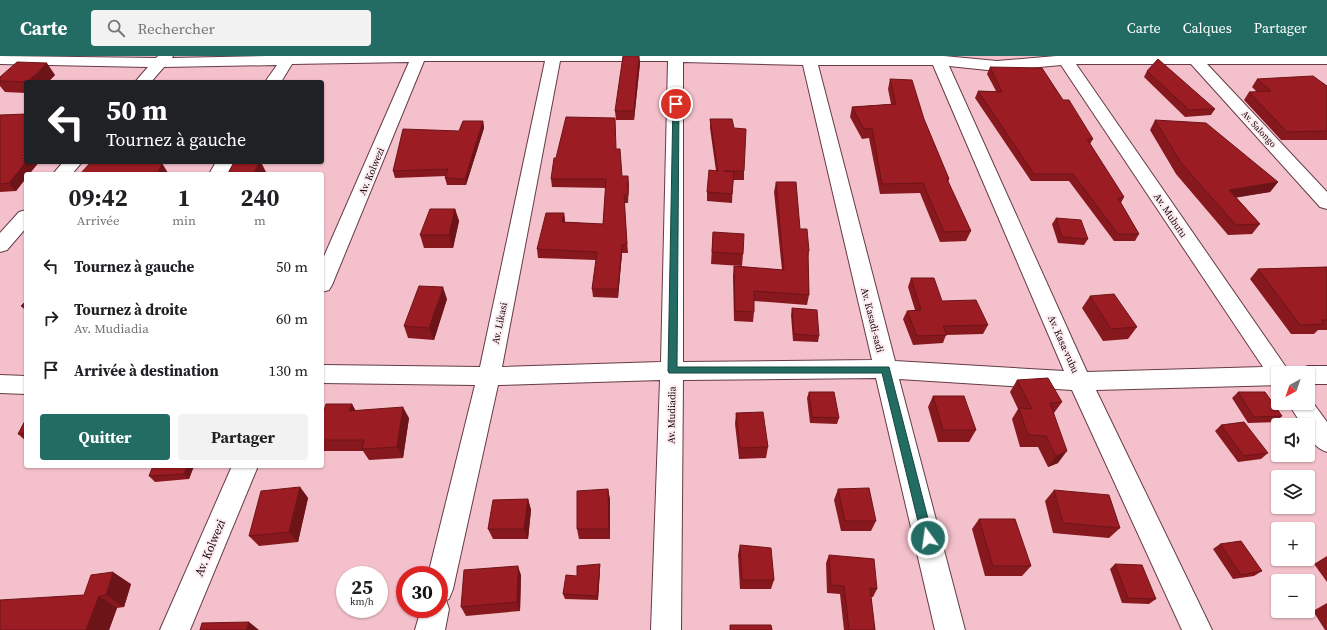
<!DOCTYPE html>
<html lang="fr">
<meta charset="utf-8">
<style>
:root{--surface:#fff;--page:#f2f2f2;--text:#202124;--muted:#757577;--accent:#236c63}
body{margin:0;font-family:"Source Serif 4",serif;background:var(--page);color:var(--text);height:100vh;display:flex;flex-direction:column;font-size:15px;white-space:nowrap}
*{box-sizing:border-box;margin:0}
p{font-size:13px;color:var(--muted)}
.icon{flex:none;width:22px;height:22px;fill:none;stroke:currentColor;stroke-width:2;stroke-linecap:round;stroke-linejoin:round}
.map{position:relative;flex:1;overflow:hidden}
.sheet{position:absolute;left:24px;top:116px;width:300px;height:296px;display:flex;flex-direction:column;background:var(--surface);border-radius:4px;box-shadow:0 1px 3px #0004}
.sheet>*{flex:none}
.guide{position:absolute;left:24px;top:24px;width:300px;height:84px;border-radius:4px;box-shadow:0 1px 3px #0004;background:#202124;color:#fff;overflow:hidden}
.needle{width:26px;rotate:220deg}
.controls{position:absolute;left:1271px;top:310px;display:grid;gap:8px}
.controls a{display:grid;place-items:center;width:44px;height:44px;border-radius:4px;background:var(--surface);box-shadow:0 1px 3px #0004;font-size:20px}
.speed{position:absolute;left:336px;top:510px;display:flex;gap:8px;font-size:20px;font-weight:700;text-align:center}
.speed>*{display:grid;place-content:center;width:52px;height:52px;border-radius:50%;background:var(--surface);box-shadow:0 1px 3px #0004;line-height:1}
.speed small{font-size:10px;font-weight:400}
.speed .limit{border:6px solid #d22;background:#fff;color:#111}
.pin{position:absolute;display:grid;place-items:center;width:34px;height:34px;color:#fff;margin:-17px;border:2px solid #fff;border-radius:50%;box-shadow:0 1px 4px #0007}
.me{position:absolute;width:44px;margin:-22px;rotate:346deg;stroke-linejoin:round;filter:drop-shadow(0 0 3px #0008)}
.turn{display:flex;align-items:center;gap:14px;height:84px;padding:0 16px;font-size:18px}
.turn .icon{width:52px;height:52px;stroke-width:2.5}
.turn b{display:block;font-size:28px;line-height:34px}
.eta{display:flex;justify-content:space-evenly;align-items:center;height:68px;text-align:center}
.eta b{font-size:24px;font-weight:700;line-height:28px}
.action{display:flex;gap:8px;margin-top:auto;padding:8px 16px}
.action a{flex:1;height:46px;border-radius:4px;background:var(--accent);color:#fff;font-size:16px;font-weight:700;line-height:46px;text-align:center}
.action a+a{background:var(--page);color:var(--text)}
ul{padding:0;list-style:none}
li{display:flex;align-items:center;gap:12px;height:52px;padding:0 16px}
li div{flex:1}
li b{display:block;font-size:15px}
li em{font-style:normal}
header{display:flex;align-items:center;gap:24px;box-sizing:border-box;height:56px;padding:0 20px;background:var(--accent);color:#fff}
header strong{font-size:19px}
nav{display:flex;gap:22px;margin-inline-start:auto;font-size:14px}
.search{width:280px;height:36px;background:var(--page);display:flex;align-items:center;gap:10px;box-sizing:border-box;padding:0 14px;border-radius:4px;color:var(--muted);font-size:15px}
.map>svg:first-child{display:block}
</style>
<header>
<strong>Carte</strong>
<div class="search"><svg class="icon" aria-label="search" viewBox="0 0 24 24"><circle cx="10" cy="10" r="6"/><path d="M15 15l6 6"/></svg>Rechercher</div>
<nav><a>Carte</a><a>Calques</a><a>Partager</a></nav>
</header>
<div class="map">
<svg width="1327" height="574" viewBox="0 0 1327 574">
<rect width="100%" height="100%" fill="#f3c0cb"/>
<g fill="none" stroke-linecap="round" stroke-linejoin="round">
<!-- minor casing -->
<g stroke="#653c46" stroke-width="2">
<g id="minor">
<path d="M0,0L156,2L158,0H173L172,2L268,0H944L997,5L1056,0H1327V8H1207L1327,136V153L1320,151L1191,8H1076L1290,317H1278V329L1096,334L1212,574H1182L1072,334L899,323L965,574H935L876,322L683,324L681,574H651L660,324L498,329L453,533L449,543L446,544L449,553L445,574H415L421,553H439V519H428L475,329L322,327V309L480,311L545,5H424L332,229L329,234L322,236V205L409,6L292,8L281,26H265L277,9L164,11L151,26H135L148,11L0,8ZM560,5H668L661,306L502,311ZM683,6L803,9L872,304L683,306ZM818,9H933L1064,315L895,305ZM1061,9L1263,311L1087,316L949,10L997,15Z"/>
<polygon points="63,106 82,106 72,118 53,118"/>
<polygon points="216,106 234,106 227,118 209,118"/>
<polygon points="26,154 26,172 7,194 0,196 0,177 19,156"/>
<polygon points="1308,310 1327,310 1327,328 1308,328 1308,317 1298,317 1300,313"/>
<polygon points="0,319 26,320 26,338 0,337"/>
<path d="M1308,340L1327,366V396C1315,392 1308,382 1308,369H1302L1288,347H1308Z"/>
<polygon points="232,410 258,410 190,574 160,574"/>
</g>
</g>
<!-- minor -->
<use href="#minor" fill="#fff" fill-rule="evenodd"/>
</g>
<!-- wall -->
<g fill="#86181e">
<polygon points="639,0 640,7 634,64 616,64 615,55"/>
<polygon points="990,11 1063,44 1093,83 1090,88 1124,141 1121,147 1139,178 1135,185 1114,185 1069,125 1031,125 975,42 978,35 996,35 987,18"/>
<polygon points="1147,15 1215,53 1211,59 1185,61 1144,21"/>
<polygon points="55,19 48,26 26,26 26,37 5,36 0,30 0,21"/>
<polygon points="890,23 924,63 949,123 948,126 971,175 966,185 940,186 920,137 880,138 869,82 862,83 850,61 852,51 891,48 888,33"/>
<polygon points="1257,23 1327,30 1327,84 1281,84 1244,44 1249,36 1257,36 1252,31"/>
<polygon points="0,59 26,106 39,106 16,135 0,136"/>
<polygon points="710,63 734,72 744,115 744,124 733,124 732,147 707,145 707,136 716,115 710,72"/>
<polygon points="1155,64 1278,126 1270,136 1236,141 1260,168 1252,178 1228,179 1176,118 1150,74"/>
<polygon points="483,65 484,72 466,129 447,129 445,122 446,120 395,122 393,115 459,75"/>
<polygon points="616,93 622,120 628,120 628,147 624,147 628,197 622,197 618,242 593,241 592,233 596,204 538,202 537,193 564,157 565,166 603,168 606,132 552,131 551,123"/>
<polygon points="776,126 800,173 809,195 808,202 809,239 807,249 754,245 754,256 753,266 734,265 733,220 734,210 782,214 774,136"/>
<polygon points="455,153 459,165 453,192 424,192 420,179"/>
<polygon points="1056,162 1088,183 1084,189 1058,187 1052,168"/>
<polygon points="713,176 743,198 742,210 711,208"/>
<polygon points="1327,211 1327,274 1318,274 1314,278 1291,278 1250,223 1258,213"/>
<polygon points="911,222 942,245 988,269 983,278 946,279 943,287 913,289 903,263 907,255 915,254 908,231"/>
<polygon points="1090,240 1137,271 1128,283 1103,285 1082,252"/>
<polygon points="447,243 434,284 408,282 404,270"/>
<polygon points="26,245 26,255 21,250"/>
<polygon points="792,252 819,280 818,286 793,285 791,259"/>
<polygon points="1017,324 1062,346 1054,357 1058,407 1048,411 1038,391 1020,391 1012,363 1018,353 1010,336"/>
<polygon points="809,336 839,362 837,368 810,367 807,342"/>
<polygon points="1238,336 1282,360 1276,366 1248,367 1232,342"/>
<polygon points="933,340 976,374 969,386 938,386 928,351"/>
<polygon points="352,348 355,354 409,362 403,402 369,404 363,395 322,395 322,360"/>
<polygon points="736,357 768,391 766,402 739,403 735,368"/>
<polygon points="26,363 26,385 18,378"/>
<polygon points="1221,369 1268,397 1261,403 1238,406 1215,375"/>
<polygon points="153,410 194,410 189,423 155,426 149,420"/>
<polygon points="300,431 308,442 298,486 259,490 249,480"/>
<polygon points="608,433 610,444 610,483 579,483 577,473"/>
<polygon points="838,433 876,465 871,475 841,475 834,444"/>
<polygon points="1054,434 1120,472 1109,482 1053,477 1045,445"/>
<polygon points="528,443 531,454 528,483 493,483 488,473"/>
<polygon points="979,463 1031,510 1022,520 985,520 972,473"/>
<polygon points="1220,488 1262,515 1254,520 1233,523 1213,493"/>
<polygon points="740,489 774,524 771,533 740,533 738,499"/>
<polygon points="829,499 877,533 873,541 871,541 875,574 844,574 840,538 827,537 826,507"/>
<polygon points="1327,500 1327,526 1314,508"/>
<polygon points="600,508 600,513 598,544 565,543 563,538 577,520"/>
<polygon points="1115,508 1156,543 1149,548 1122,547 1110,513"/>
<polygon points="521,519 520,555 466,560 461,551"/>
<polygon points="131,528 124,551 117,552 109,574 0,574 84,539"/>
<polygon points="1327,547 1327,574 1325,574 1313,555"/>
</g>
<!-- shaded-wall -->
<g fill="#6d1418">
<polygon points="639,0 640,7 634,64 634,55"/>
<polygon points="47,7 55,19 48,26 27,26"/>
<polygon points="483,65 484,72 466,129 465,123"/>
<polygon points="26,106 39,106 29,118 26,118 26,122 16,135 9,127"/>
<polygon points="259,106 261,106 266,116 265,118 253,118"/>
<polygon points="162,107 168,117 168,118 157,118"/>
<polygon points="628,120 629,129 628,147"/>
<polygon points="1278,126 1270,136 1222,144 1229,134"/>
<polygon points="455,153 459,165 453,192 449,179"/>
<polygon points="564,157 565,165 564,174 562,166"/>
<polygon points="622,189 622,197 618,242 618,233"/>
<polygon points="443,231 447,243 434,284 429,272"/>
<polygon points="352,348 358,359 349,355"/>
<polygon points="403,351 409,362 403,402 397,391"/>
<polygon points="1067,395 1058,407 1048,411 1056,400"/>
<polygon points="187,410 194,410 189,423 184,418"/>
<polygon points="300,431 308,442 298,486 289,476"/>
<polygon points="608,433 610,444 610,483 609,473"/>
<polygon points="528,443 531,454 528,483 524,473"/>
<polygon points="600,508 600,513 598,544 597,540"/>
<polygon points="518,510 521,519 520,555 517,546"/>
<polygon points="113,516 131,528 124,551 106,539"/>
<polygon points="99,540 117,552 109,574 86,574"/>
<polygon points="249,566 259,574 246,574"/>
</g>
<!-- building -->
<g fill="#9c1c23" stroke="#6d1418">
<polygon points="623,0 639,0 634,55 615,55"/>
<polygon points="1158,3 1215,53 1189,54 1147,15"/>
<polygon points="17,6 47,7 27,26 0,25 0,21"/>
<polygon points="990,11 1042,12 1063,44 1069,44 1093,83 1087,83 1124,141 1118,142 1139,178 1118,178 1073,118 1034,118 978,35 1002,36"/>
<polygon points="1313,20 1327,30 1327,75 1287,76 1249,36 1271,35 1257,23"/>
<polygon points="890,23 912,24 924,63 949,123 947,123 971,175 944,176 923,127 882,128 872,72 864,73 852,51 896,48"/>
<polygon points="26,58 26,94 22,98 26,98 26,106 9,127 0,128 0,59"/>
<polygon points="566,61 615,62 616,93 620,93 622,120 628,120 628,139 624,139 627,188 622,189 618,233 592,233 597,196 537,193 546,157 564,157 562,166 603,168 606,123 551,123 554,102 556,102"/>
<polygon points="710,63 732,63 734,72 746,73 744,115 724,115 734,116 732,138 707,136 709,114 718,115"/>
<polygon points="1155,64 1206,67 1278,126 1229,134 1260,168 1236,169 1182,108"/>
<polygon points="463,65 483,65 465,123 445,122 448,113 393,115 403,73 459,75"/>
<polygon points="91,106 152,106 162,107 157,118 80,118"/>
<polygon points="234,106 259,106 253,118 228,118"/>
<polygon points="776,126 796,126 800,173 807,173 809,195 808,195 809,239 754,235 754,256 735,255 734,210 784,214"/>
<polygon points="430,153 455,153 449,179 420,179"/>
<polygon points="1056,162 1081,164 1088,183 1062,181"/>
<polygon points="713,176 744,178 743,198 712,196"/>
<polygon points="1327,211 1327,264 1321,264 1324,268 1300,269 1258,213"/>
<polygon points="911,222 934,222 942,245 976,244 988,269 943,270 947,279 917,280 907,255 921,254"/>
<polygon points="419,230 443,231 429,272 404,270"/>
<polygon points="1114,238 1137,271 1111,273 1090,240"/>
<polygon points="26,245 26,250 21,250"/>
<polygon points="792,252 817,254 819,280 794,278"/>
<polygon points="1048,322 1062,346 1050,347 1067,395 1056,400 1046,380 1028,379 1019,352 1032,353 1017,324"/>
<polygon points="809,336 834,336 839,362 812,361"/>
<polygon points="1238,336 1265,336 1282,360 1254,361"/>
<polygon points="933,340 964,340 976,374 943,374"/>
<polygon points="326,348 352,348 349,355 403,351 397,391 362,393 364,384 322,384 322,360"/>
<polygon points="763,356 768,391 740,392 736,357"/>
<polygon points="26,363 26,377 18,378"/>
<polygon points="1244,366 1268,397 1244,400 1221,369"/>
<polygon points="153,410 187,410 184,418 149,420"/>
<polygon points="300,431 289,476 249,480 261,435"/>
<polygon points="869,432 876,465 845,465 838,433"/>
<polygon points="608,433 609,473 577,473 577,435"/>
<polygon points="1054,434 1109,439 1120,472 1063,467"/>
<polygon points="528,443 524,473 488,473 493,444"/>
<polygon points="979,463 1015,463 1031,510 993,510"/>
<polygon points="1241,485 1262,515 1241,519 1220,488"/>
<polygon points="740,489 771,492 774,524 742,524"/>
<polygon points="829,499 874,503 877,533 870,532 875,574 849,574 844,530 831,529"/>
<polygon points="600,508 597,540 563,538 566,519 577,520 577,510"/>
<polygon points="1115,508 1142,509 1156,543 1128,542"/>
<polygon points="518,510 517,546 461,551 464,514"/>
<polygon points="113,516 106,539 99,540 86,574 0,574 0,544 84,539 91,519"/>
<polygon points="249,566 246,574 200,574 202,567"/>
<polygon points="730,569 771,569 772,574 730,574"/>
</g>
<!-- route -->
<polygon fill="#236c63" stroke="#174640" points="673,46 679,48 677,311 889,311 933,482 932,486 928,487 924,486 922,482 882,317 669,317 668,315"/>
<g text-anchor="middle" stroke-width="4" stroke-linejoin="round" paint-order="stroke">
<!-- far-street labels -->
<g font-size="9" fill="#17070b" stroke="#fcecef">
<text transform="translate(1259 73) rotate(47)" y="3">Av. Salongo</text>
</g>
<!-- street labels -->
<g font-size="10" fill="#17070b" stroke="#fcecef">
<text transform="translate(371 115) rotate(-67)" y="4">Av. Kolwezi</text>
<text transform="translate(1171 159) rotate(56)" y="4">Av. Mubutu</text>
<text transform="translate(873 264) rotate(76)" y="4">Av. Kasadi-sadi</text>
<text transform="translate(499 267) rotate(-78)" y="4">Av. Likasi</text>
<text transform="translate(1064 288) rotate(66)" y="4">Av. Kasa-vubu</text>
<text transform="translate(671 359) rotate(-89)" y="4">Av. Mudiadia</text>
</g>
<!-- near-street labels -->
<g font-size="12" fill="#17070b" stroke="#fcecef">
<text transform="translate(210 492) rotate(-67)" y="4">Av. Kolwezi</text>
</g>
</g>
</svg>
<div class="controls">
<a><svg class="needle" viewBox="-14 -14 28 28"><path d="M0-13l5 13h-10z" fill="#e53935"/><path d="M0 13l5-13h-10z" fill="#757577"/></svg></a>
<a><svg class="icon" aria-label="sound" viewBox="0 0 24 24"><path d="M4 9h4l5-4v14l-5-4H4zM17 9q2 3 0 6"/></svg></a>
<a><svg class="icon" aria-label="layers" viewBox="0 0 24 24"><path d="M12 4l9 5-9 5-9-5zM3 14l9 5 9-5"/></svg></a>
<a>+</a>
<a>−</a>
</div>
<div class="speed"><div>25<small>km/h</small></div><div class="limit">30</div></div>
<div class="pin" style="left:676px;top:48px;background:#d93025"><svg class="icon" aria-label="arrive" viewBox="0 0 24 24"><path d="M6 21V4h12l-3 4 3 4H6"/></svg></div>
<svg class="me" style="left:928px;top:482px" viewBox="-20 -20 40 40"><circle r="17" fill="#236c63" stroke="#fff" stroke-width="3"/><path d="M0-11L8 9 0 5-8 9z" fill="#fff"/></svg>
<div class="guide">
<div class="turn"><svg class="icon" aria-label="left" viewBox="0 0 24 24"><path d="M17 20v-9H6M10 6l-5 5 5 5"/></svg><div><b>50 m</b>Tournez à gauche</div></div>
</div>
<section class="sheet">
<div class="eta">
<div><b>09:42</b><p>Arrivée</p></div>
<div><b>1</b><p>min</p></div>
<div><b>240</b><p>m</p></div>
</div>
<ul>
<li><svg class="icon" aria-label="left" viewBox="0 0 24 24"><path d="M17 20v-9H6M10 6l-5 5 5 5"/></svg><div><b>Tournez à gauche</b></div><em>50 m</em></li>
<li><svg class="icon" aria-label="right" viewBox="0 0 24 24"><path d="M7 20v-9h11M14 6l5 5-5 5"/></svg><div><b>Tournez à droite</b><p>Av. Mudiadia</p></div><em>60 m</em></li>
<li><svg class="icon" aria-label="arrive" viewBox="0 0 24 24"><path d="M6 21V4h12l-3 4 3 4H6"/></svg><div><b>Arrivée à destination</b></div><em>130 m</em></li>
</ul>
<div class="action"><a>Quitter</a><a>Partager</a></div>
</section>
</div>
